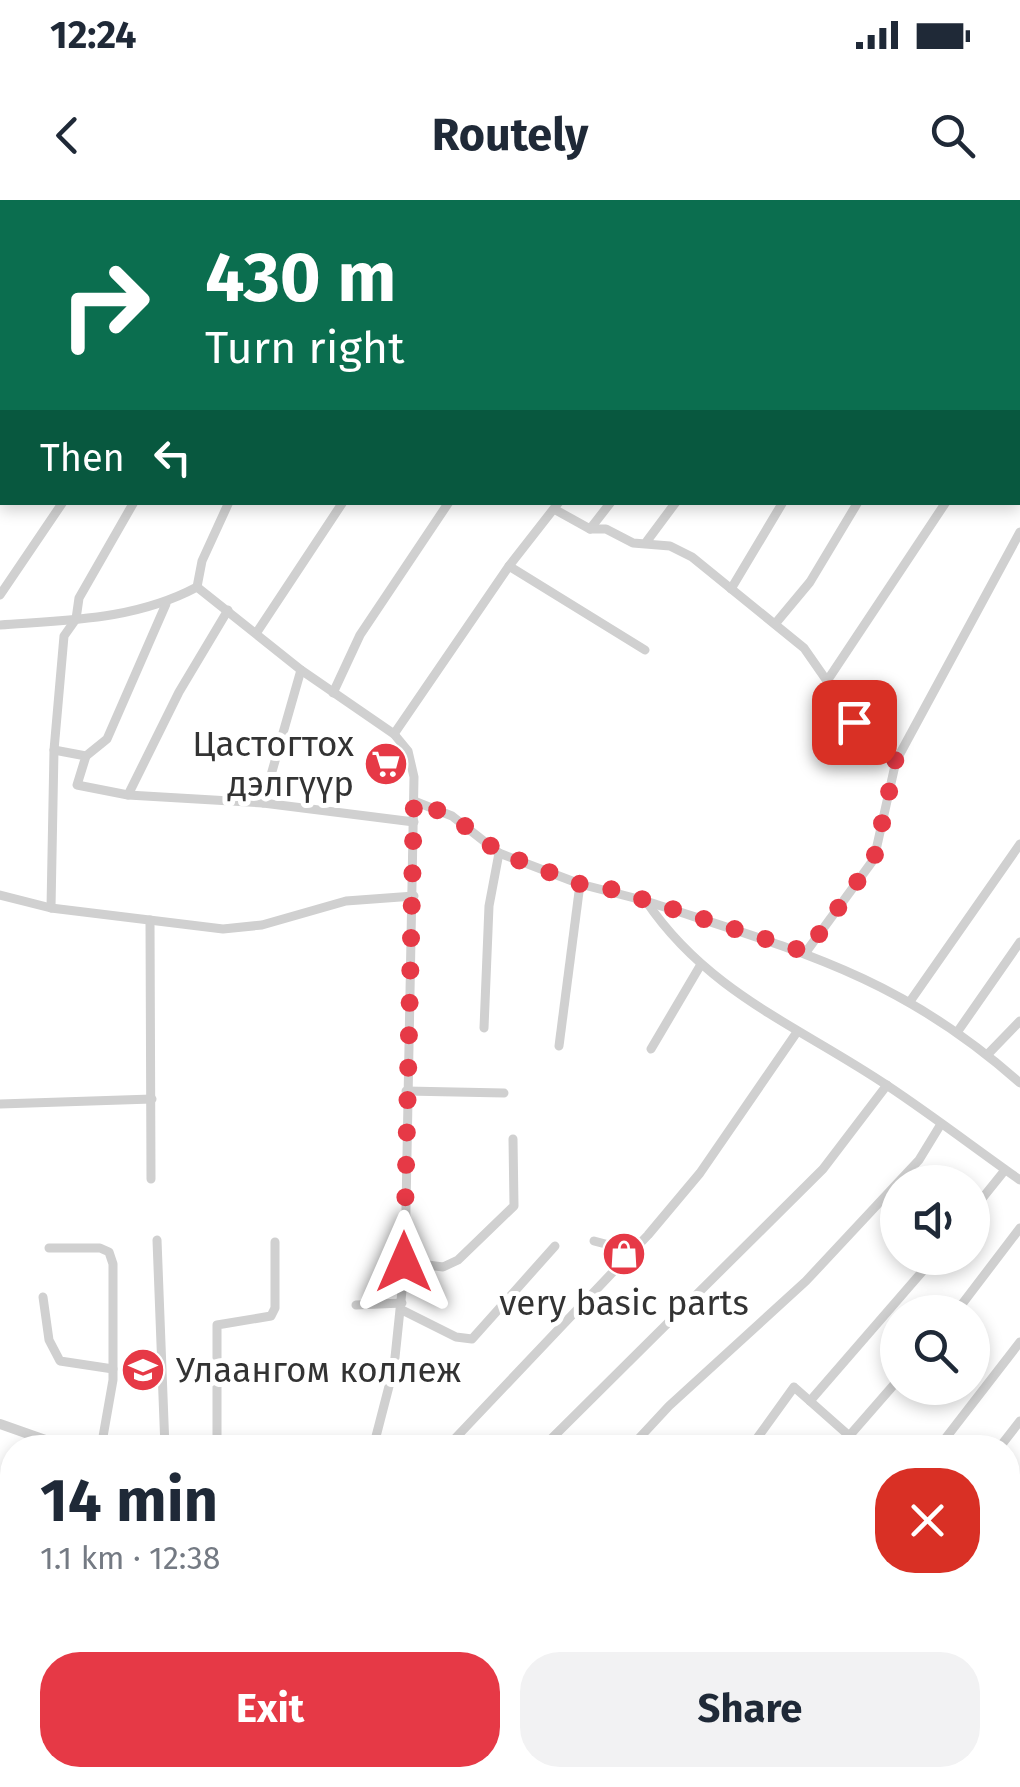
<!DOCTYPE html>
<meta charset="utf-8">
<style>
:root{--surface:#fff;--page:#f2f2f3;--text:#1f2937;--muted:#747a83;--accent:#e63946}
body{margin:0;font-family:"Fira Sans",sans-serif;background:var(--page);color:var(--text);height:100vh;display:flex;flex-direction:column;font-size:38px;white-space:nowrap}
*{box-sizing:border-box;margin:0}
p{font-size:32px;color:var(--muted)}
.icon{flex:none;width:55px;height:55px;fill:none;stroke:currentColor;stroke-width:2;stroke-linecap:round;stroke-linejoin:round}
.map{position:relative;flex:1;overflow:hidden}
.drawer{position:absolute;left:0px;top:1235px;width:1020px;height:352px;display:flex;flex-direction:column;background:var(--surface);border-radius:40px 40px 0 0;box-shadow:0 5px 15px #0003}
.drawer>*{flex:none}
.hud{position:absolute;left:0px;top:0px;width:1020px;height:305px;box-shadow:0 5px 15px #0003;background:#0b6e4f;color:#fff;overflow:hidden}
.buttons{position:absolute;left:880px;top:965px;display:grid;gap:20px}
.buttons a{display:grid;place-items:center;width:110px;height:110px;border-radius:50%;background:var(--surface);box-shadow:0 5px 15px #0003;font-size:50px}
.pin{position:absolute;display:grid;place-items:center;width:85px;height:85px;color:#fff;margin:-42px;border-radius:20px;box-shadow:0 5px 15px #0006}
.me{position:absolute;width:110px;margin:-55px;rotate:0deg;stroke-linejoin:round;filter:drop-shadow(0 0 8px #0008)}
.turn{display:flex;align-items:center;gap:35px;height:210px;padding:0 40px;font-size:45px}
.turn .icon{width:130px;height:130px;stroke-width:2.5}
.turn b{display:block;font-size:70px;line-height:85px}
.then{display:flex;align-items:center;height:95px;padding:0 40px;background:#0003;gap:20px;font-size:38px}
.round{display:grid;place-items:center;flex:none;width:105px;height:105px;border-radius:40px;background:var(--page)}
.head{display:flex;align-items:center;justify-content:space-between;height:170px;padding:0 40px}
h1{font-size:60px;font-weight:700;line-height:75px}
.action{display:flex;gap:20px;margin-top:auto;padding:20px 40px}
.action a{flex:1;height:115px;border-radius:40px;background:var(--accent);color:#fff;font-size:40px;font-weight:700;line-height:115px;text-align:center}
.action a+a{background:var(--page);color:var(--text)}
.status{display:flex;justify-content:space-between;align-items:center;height:70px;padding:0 50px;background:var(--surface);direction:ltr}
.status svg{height:28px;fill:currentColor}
header{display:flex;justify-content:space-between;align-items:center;height:130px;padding:0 40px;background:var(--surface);font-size:45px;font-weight:700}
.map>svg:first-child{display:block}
</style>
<div class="status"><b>12:24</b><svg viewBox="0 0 49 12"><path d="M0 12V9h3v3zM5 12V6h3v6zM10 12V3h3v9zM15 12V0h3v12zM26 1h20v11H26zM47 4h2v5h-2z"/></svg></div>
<header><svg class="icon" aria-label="back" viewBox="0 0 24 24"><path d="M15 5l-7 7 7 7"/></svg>Routely<svg class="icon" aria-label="search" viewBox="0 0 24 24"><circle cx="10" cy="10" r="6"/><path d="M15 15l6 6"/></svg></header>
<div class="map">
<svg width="1020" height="1587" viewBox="0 0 1020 1587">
<rect width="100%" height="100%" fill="#fff"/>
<!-- green -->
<polygon fill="#e6ecdf" points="0,1513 12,1520 12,1570 0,1563"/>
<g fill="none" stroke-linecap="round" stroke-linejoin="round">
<!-- minor -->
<g stroke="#d0d0d0" stroke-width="9">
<polyline points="80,2 82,0"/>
<polyline points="133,2 134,0"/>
<polyline points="194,2 195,0"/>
<polyline points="267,2 269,0"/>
<polyline points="333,2 334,0"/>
<polyline points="403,2 404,0"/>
<polyline points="557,2 558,0"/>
<polyline points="663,2 665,0"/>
<polyline points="780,2 782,0"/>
<polyline points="847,2 849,0"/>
<polyline points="893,2 894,0"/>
<polyline points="965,2 967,0"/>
<polyline points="1018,45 1020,41"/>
<polyline points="0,93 2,91"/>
<polyline points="0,178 2,175"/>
<polyline points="1018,187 1020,183"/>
<polyline points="0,270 2,267"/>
<polyline points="229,302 202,361 197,387 301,470 394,534 408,551 414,577 405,1062 394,1167 373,1248"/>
<polyline points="554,309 590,329 611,302"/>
<polyline points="590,329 606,329 633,343 670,346 692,357 804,448 827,481 838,508 896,561"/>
<polyline points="647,341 676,302"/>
<polyline points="509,366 645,450"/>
<polyline points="731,389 783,302"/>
<polyline points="0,395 63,302"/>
<polyline points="775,424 810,382 858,302"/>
<path d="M0,425C69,420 135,420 197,387"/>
<polyline points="257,432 343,302"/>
<polyline points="827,481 946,302"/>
<polyline points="333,493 360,435 449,302"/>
<polyline points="394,534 509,366 559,302"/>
<polyline points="54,550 86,556 77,585 128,595 263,603 414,622"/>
<polyline points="86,556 107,539 166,404"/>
<polyline points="128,595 179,492 228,410"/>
<path d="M414,601L452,616L499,653L580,684L646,701C708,793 799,826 888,886C933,916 976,949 1020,980"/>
<polyline points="263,603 301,470"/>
<polyline points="0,695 51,708 223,729 262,725 346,701 414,696"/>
<path d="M646,701C795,750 899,775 1020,883"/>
<polyline points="51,708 54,550 64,436 76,419 79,398 134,302"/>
<polyline points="150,720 151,979"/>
<polyline points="806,752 874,659 896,561 1020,332"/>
<polyline points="911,800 1020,644"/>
<polyline points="484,828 489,706 499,653"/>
<polyline points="958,831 1020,742"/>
<polyline points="559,846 580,684"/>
<polyline points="651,849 700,766"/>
<polyline points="988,854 1020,821"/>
<polyline points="406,891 504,893"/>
<polyline points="0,904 152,899"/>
<polyline points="972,1011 1005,970"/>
<polyline points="157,1040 165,1248"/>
<polyline points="594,1041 632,1051"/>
<polyline points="49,1048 100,1048 109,1052 113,1064 113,1180 101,1248"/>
<polyline points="405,1062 443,1067 458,1060 514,1006 513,939"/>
<polyline points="43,1097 49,1140 60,1161 113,1169"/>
<polyline points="356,1105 402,1103"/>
<polyline points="402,1110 456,1137 472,1139 555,1046"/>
<polyline points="956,1112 1020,1028"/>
<polyline points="810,1201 934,1058"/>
<polyline points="850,1235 898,1180"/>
<polyline points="217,1248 217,1125 271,1116 275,1108 275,1042"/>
<polyline points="446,1248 648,1035 700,973 797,832"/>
<polyline points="542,1248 823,969 887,885"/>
<polyline points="630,1248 669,1206 806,1081 919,960 941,924"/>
<polyline points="750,1248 794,1187 863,1248"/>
<polyline points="938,1248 1020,1142"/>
<polyline points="999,1248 1020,1221"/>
<polyline points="0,1338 12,1317"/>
<polyline points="0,1418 12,1399"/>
<polyline points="2,1494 12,1477"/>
<polyline points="247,1575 262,1587"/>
<polyline points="49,1577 51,1575"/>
<polyline points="114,1587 125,1575"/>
</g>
<!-- tertiary -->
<g stroke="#d0d0d0" stroke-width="10">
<polyline points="0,1224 68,1248"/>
<polyline points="573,1575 587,1587"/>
<polyline points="214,1587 222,1575"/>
</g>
</g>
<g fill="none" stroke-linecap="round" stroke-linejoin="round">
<!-- route -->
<polyline stroke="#e63946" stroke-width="18" stroke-dasharray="0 32.4" points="404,1062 414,601 452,616 500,653 580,684 598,685 806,752 874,659 896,561 854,522"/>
</g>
<!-- icons -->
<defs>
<g id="supermarket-disc" transform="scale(2.25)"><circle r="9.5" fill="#e63946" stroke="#fff"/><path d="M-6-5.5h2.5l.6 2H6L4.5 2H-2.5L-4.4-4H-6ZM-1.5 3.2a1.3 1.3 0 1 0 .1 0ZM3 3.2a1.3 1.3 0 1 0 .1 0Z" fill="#fff"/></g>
<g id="shop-disc" transform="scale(2.25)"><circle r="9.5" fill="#e63946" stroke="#fff"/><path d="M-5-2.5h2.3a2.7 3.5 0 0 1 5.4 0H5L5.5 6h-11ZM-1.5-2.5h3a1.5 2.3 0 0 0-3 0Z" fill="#fff"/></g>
<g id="school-disc" transform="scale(2.25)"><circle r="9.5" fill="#e63946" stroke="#fff"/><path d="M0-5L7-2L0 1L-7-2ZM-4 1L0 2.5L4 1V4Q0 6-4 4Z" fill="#fff"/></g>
</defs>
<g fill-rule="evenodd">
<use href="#supermarket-disc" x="386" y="564"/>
<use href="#shop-disc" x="624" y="1054"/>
<use href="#school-disc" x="143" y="1170"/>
</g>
<g text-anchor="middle" stroke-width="10" stroke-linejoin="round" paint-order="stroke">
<!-- poi labels -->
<g font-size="35" fill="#333" stroke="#fff" text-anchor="end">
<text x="354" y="556">Цастогтох<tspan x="354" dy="40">дэлгүүр</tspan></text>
<text x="624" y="1115" text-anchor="middle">very basic parts</text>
<text x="176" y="1182" text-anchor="start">Улаангом коллеж</text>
</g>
</g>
</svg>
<div class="buttons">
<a><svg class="icon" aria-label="sound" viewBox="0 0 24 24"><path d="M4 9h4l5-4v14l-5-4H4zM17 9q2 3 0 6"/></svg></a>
<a><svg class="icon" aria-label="search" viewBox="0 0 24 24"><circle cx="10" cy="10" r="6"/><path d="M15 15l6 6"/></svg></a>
</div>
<div class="pin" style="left:854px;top:522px;background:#d93025"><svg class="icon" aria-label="arrive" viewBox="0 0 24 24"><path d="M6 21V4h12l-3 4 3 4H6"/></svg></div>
<svg class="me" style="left:404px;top:1062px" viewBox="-20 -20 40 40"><path d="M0-17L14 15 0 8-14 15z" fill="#e63946" stroke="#fff" stroke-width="4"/></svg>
<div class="hud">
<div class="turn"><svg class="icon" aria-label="right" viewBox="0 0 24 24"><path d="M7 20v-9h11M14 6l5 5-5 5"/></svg><div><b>430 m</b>Turn right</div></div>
<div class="then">Then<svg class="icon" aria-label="left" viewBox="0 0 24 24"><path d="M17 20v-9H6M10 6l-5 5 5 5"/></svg></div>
</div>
<section class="drawer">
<div class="head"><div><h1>14 min</h1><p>1.1 km · 12:38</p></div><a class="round" style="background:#d93025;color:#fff"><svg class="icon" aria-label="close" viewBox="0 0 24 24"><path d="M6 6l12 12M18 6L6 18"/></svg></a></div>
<div class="action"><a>Exit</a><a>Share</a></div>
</section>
</div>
